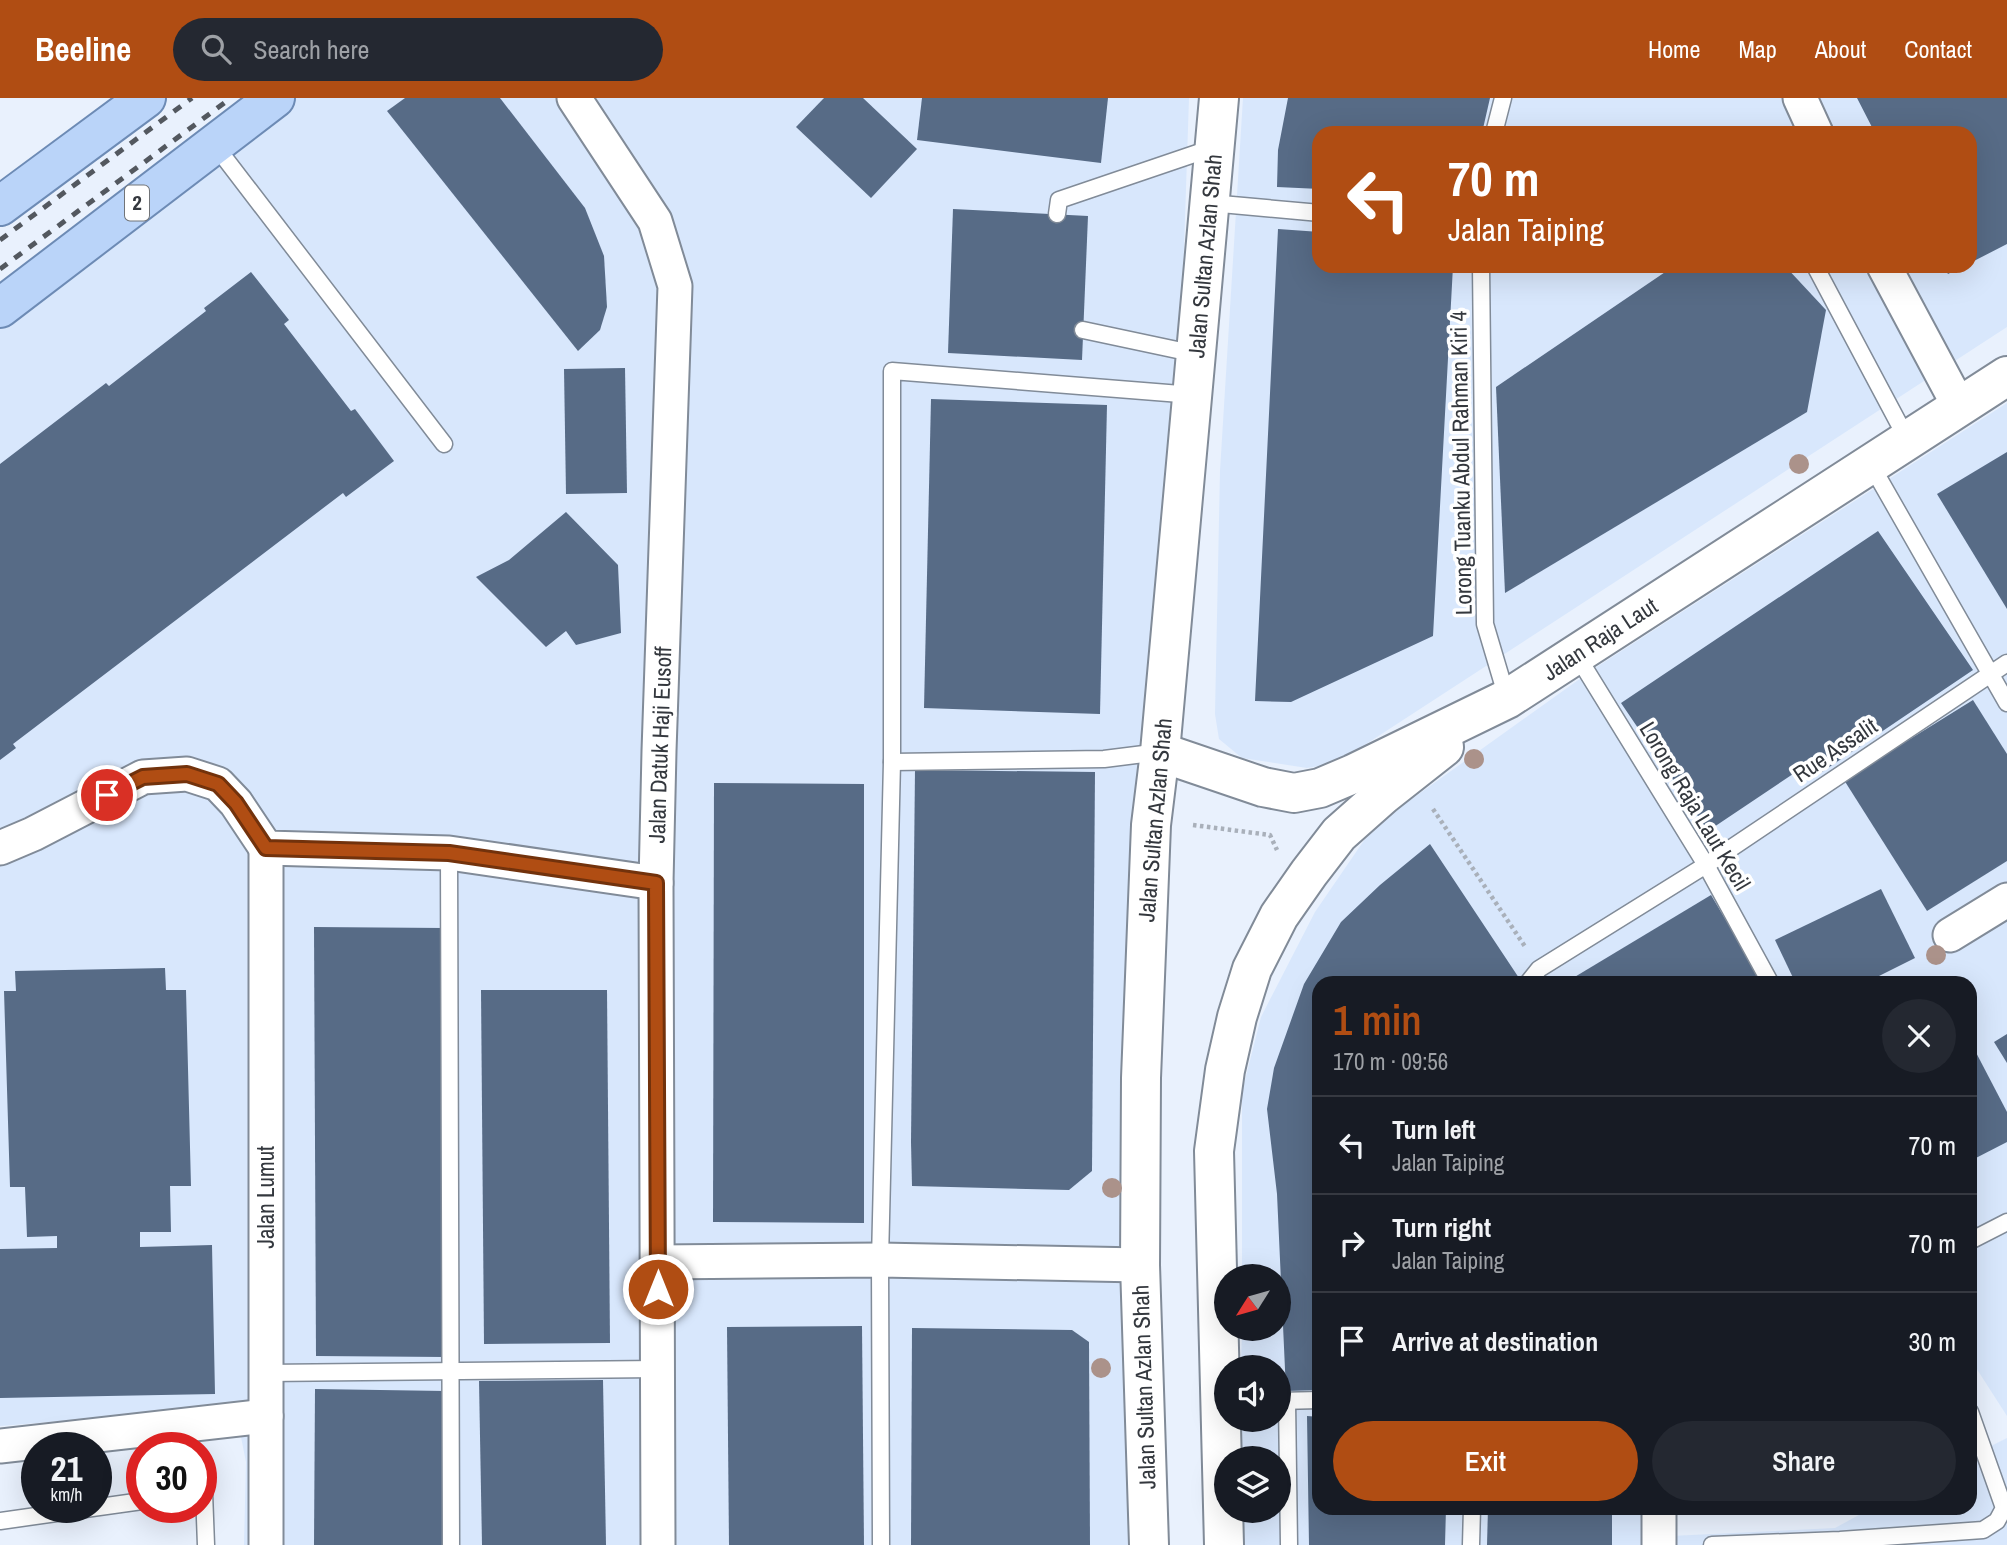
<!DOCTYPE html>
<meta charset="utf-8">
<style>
:root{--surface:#171b24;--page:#242831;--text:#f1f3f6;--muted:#9ea1a6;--line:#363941;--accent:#b04d13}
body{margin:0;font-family:"Archivo Narrow",sans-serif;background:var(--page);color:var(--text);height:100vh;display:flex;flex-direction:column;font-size:26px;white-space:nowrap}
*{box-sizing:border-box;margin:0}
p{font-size:23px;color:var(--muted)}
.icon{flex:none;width:38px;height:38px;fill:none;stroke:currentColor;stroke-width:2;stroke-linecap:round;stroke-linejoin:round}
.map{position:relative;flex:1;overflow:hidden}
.details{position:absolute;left:1312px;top:878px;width:665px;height:539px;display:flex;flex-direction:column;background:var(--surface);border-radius:21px;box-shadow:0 7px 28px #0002}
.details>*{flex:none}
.top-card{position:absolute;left:1312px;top:28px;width:665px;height:147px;border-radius:21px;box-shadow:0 7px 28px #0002;background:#b04d13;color:#fff;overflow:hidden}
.needle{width:46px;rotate:233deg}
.controls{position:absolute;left:1214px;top:1166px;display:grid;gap:14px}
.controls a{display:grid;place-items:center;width:77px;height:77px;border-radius:50%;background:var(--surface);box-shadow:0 7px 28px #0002;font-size:35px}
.speed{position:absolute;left:21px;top:1334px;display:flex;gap:14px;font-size:35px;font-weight:700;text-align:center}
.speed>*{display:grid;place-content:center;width:91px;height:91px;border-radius:50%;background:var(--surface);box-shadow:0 7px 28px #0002;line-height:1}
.speed small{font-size:18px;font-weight:400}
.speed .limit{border:10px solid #d22;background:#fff;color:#111}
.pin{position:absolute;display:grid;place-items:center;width:60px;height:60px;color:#fff;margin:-30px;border:4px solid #fff;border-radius:50%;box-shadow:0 2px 7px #0007}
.me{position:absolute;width:77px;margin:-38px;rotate:0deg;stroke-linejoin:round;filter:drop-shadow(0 0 5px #0008)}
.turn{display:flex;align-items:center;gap:24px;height:147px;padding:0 21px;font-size:32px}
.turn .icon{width:91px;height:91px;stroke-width:2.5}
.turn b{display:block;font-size:49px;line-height:60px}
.round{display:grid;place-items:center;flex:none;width:74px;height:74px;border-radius:37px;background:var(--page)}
.headline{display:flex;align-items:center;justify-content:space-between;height:119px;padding:0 21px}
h1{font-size:42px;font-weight:600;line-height:52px;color:var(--accent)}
.button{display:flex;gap:14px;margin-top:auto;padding:14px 21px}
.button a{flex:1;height:80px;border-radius:42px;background:var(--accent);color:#fff;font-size:28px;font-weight:600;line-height:80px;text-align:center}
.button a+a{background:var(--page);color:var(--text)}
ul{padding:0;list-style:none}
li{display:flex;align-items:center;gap:21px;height:98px;padding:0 21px;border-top:2px solid var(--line)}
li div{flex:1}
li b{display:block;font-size:26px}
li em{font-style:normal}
header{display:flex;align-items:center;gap:42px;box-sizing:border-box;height:98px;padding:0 35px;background:var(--accent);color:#fff}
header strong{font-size:33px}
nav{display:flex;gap:38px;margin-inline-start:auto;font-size:24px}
.search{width:490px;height:63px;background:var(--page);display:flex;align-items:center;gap:18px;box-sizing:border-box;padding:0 24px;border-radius:38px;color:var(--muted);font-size:26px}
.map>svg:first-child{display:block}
</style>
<header>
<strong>Beeline</strong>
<div class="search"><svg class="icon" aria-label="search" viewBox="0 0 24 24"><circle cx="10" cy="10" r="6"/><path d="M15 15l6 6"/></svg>Search here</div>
<nav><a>Home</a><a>Map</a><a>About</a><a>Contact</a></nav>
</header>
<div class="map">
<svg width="2007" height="1447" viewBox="0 0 2007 1447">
<rect width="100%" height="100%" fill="#e9f1fd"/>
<!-- built -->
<g fill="#d8e7fc" fill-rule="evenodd">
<polygon points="290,0 1189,0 1141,1447 244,1447 246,1364 235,1309 0,1328 0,219"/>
<path d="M1243,0H2007V229L1337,665L1307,670L1242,660L1219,641L1215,616L1220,373ZM1320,35H1970V168H1320Z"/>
<polygon points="2007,305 2007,1318 1971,1262 1970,886 1320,886 1320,1410 1672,1411 1671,1438 1835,1430 1870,1411 1970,1410 1971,1358 2007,1340 2007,1447 1240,1447 1240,1412 1279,1412 1279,1360 1241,1360 1241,1321 1279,1321 1279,1269 1241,1269 1242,1230 1279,1230 1279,1178 1242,1178 1242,994 1261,919 1315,814 1365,741 1402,708 1595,570"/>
</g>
<!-- building -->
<g fill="#576b86">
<polygon points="405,0 500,0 585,110 604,158 607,209 600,232 578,253 387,13"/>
<polygon points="824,0 863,0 917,51 871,100 796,29"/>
<polygon points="922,0 1108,0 1101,65 917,42"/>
<polygon points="1288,0 1490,0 1482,35 1320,35 1320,91 1277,89 1278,52"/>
<polygon points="1857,0 2007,0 2007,146 1970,165 1970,35 1875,35"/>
<polygon points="953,111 1088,118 1082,262 948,255"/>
<polygon points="1278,131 1320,134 1320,168 1453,168 1433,538 1291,604 1255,603"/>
<polygon points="1674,168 1785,168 1826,212 1807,314 1505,495 1496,289"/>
<polygon points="1943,168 1964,168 1948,176"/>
<polygon points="251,174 289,222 284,226 351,313 355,311 394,363 346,399 343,395 13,646 16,650 0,662 0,366 106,285 109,288 206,213 204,210"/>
<polygon points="625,270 627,395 566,396 564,271"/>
<polygon points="931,301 1107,307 1100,616 924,610"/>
<polygon points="2007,354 2007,511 1937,396"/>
<polygon points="566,414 618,467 621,535 576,547 566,533 546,549 476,479 509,462"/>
<polygon points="1878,433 1973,572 1819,676 1811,664 1708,733 1621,605"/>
<polygon points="1973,602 2007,656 2007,763 1927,813 1844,682"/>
<polygon points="915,672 1095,674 1092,1073 1069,1092 912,1088 911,1044"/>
<polygon points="714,685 864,686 864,1125 713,1124"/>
<polygon points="1430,746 1519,880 1514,886 1320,886 1320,1292 1286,1293 1277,1096 1267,1011 1274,970 1304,886 1341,824 1380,787"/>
<polygon points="1881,791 1915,860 1863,886 1796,886 1775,842"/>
<polygon points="1711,797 1764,886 1563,886"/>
<polygon points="314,829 444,830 445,1259 316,1258"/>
<polygon points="165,870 166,892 186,892 191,1088 170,1088 171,1134 140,1134 140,1149 212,1147 215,1296 0,1300 0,1151 57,1150 57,1138 27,1139 25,1089 10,1089 4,893 16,893 15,873"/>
<polygon points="481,892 607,892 610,1245 484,1246"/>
<polygon points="2007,936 2007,965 1994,944"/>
<polygon points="1970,943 2007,1014 2007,1044 1970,1063"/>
<polygon points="862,1228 864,1447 729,1447 727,1229"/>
<polygon points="912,1230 1072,1232 1089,1244 1090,1447 911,1447"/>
<polygon points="603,1282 606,1447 482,1447 479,1283"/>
<polygon points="315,1291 445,1293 443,1447 314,1447"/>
<polygon points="1307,1318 1320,1319 1320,1410 1446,1410 1445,1447 1309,1447"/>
<polygon points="1488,1410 1612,1410 1612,1447 1487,1447"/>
</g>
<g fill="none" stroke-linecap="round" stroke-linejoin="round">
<!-- lane casing -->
<g stroke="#818b98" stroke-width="19">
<g id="lane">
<polyline points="1494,35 1503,0"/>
<polyline points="214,46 444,346"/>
<polyline points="1210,105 1320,115"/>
<polyline points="1057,116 1059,102 1215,49"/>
<polyline points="1481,168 1485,526 1507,600"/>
<polyline points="1815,168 1907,341"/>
<polyline points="1083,232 1196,256"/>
<polyline points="1870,365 2007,605"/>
<polyline points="1576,556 1706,767 1771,886"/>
<polyline points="892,664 1104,661 1160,654"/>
<polyline points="449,755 451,1447"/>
<polyline points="1527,886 1539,871 1706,767 2007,565"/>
<polyline points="1970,1143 2007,1124"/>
<polyline points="266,1275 658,1271"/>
<polyline points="1279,1303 1320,1302"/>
<polyline points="1287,1303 1289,1447"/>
<polyline points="201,1394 204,1394 206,1447"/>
<polyline points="0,1423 142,1403"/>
<polyline points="881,1447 880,1162 892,664 892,273 1193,297"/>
<polyline points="1471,1447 1472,1410"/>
<polyline points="1712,1447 1840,1442 1983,1432 1997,1423 2004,1410 1970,1314"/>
</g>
</g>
<!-- street casing -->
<g stroke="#818b98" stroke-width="37">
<g id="street">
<polyline points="574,0 655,123 675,188 659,653 656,785 658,1447"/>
<polyline points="1800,0 1816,35"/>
<polyline points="1884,168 1959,308"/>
<polyline points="0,750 33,736 143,679 187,676 218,686 236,705 266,750 449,755 656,785"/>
<polyline points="1950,837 2007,802"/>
<polyline points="658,1164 880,1162 1140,1167"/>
<polyline points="0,1348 266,1318"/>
<polyline points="266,1447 266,750"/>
<polyline points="1659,1447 1659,1410"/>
</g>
</g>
<!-- secondary casing -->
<g stroke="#818b98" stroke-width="42">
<g id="secondary">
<polyline points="1160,654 1263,689 1294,695 1320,690 1353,676 1507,601 2007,278"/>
<polyline points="1149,1447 1140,1167 1141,980 1151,727 1160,654 1219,0"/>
<polyline points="1224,1447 1214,1053 1225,972 1237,919 1252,871 1279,818 1309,775 1339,736 1383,697 1444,649"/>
</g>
</g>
<!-- primary casing -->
<g stroke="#6d8bb5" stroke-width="42">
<g id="primary">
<polyline points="0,108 146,0"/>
<polyline points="0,210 275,0"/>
</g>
</g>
<!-- path -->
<g stroke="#a9b0ba" stroke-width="4.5" stroke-dasharray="3.5 3.5" stroke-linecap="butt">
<polyline points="1433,711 1526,850"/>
<polyline points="1193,727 1270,737 1277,752"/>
</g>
<!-- lane -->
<use href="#lane" stroke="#fff" stroke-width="16"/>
<!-- street -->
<use href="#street" stroke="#fff" stroke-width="33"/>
<!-- secondary -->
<use href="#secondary" stroke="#fff" stroke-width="38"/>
<!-- primary -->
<use href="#primary" stroke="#bad4f9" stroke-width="38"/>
<!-- rail -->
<g stroke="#53585f" stroke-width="5" stroke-dasharray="9 9" stroke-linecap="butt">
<polyline points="0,142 192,0"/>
<polyline points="0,171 231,0"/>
</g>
</g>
<!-- trees -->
<g fill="#ab928a">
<circle cx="1799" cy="366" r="10"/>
<circle cx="1474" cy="661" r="10"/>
<circle cx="1936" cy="857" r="10"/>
<circle cx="1112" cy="1090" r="10"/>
<circle cx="1101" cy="1270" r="10"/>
</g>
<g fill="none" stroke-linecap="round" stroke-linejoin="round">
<!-- route casing -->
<g stroke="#72320c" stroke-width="18">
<polyline id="route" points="107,697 143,679 187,676 218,686 236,705 266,750 449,755 656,785 658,1191"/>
</g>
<!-- route -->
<use href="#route" stroke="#b04d13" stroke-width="12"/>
</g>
<g text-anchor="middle" stroke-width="7" stroke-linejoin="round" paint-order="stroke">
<!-- shield labels -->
<rect fill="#fff" stroke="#717478" stroke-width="2" x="125" y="87.5" width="24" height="35" rx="5"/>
<g font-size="21" font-weight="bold" fill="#34383e">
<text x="137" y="112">2</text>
</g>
<!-- street labels -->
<g font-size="23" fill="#34383e" stroke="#fff">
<text transform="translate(1205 158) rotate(-85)" y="8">Jalan Sultan Azlan Shah</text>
<text transform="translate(1461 365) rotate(-91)" y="8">Lorong Tuanku Abdul Rahman Kiri 4</text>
<text transform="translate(1600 541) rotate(-33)" y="8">Jalan Raja Laut</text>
<text transform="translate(660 647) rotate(-88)" y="8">Jalan Datuk Haji Eusoff</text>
<text transform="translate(1835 652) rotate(-34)" y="8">Rue Assalit</text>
<text transform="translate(1695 708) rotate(59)" y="8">Lorong Raja Laut Kecil</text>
<text transform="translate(1155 722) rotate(-85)" y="8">Jalan Sultan Azlan Shah</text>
<text transform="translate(266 1099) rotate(-90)" y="8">Jalan Lumut</text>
<text transform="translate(1144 1289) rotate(-92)" y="8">Jalan Sultan Azlan Shah</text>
</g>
</g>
</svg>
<div class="controls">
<a><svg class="needle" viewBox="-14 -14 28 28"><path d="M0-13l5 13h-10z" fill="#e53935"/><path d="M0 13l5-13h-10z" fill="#9ea1a6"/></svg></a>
<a><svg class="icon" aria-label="sound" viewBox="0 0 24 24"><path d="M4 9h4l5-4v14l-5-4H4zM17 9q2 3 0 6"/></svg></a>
<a><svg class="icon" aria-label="layers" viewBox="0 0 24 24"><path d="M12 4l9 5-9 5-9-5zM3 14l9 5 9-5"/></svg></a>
</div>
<div class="speed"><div>21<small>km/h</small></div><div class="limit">30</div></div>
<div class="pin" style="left:107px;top:697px;background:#d93025"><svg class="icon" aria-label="arrive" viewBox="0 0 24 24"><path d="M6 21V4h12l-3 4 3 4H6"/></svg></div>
<svg class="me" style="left:658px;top:1191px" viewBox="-20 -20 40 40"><circle r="17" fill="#b04d13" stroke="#fff" stroke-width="3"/><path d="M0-11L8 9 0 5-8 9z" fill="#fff"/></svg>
<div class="top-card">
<div class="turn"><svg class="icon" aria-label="left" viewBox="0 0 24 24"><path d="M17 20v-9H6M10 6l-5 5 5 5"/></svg><div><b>70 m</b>Jalan Taiping</div></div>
</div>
<section class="details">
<div class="headline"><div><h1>1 min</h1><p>170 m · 09:56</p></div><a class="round"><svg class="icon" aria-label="close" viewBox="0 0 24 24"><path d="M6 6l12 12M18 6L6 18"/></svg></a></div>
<ul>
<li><svg class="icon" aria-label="left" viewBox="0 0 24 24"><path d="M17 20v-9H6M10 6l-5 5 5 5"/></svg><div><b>Turn left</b><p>Jalan Taiping</p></div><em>70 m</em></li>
<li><svg class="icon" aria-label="right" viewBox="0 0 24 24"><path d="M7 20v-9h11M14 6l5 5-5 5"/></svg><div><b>Turn right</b><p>Jalan Taiping</p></div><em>70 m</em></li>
<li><svg class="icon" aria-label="arrive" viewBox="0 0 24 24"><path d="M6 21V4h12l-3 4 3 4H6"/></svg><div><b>Arrive at destination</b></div><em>30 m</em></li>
</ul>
<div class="button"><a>Exit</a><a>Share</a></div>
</section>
</div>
